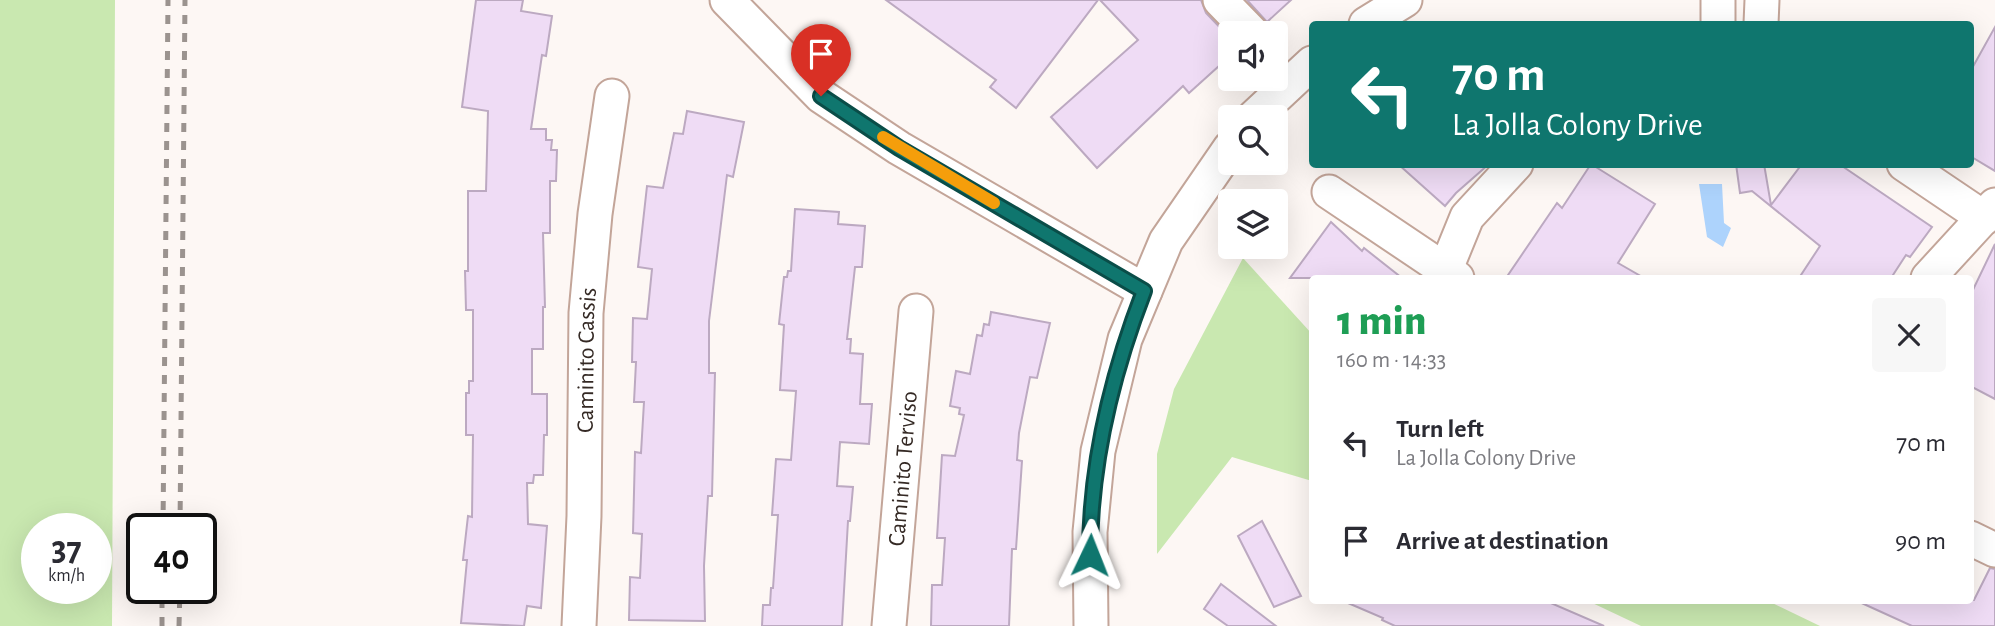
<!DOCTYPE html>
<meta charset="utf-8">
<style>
:root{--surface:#fff;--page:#f7f7f7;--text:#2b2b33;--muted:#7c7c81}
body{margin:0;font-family:"Alegreya Sans",sans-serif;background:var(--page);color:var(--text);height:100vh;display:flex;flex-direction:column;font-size:26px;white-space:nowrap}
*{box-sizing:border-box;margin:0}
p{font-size:23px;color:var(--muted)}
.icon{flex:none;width:38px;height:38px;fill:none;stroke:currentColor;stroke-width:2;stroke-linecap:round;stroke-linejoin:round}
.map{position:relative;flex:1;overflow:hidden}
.panel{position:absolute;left:1309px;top:275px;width:665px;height:329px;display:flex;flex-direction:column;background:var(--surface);border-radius:7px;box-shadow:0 7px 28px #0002}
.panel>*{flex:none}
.banner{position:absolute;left:1309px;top:21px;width:665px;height:147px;border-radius:7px;box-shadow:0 7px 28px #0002;background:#0f766e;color:#fff;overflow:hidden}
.tools{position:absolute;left:1218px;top:21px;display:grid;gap:14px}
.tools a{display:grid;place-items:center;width:70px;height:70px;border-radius:7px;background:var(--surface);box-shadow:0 7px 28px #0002;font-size:35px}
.speed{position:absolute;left:21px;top:513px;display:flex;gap:14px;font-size:35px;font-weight:700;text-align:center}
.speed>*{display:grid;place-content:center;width:91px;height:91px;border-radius:50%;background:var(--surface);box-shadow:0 7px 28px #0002;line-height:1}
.speed small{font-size:18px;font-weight:400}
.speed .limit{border:4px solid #111;border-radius:10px;background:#fff;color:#111}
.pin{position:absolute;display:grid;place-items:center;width:60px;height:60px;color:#fff;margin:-72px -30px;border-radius:50% 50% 50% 0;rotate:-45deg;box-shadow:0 0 7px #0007}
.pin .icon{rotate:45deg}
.me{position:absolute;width:77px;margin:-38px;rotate:2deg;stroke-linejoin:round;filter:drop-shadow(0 0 5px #0008)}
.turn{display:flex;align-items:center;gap:24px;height:147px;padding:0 28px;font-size:32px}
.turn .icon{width:91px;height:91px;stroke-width:2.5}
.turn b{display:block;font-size:49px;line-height:60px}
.round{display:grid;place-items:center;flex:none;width:74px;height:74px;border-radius:7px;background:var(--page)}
.overview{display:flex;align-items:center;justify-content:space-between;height:119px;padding:0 28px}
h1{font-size:42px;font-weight:800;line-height:52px;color:#1e9e55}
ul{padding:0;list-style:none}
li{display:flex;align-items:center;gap:21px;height:98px;padding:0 28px}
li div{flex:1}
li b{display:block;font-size:26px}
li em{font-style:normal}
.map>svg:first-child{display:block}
</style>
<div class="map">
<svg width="1995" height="626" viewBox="0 0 1995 626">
<rect width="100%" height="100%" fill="#fdf7f4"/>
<!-- green -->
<g fill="#c9e8b0" fill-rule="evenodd">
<path d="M0,0H115L112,626H0ZM37,528H96V588H37Z"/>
<polygon points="1243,258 1312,334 1312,481 1232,457 1157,554 1157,454 1174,389"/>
<polygon points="1586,600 1766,600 1820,626 1641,626"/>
</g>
<!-- water -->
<polygon fill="#add3fc" points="1699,184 1722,184 1724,223 1731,228 1723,247 1707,237"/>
<!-- building -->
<g fill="#efdcf5" stroke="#bca9c1" stroke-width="2">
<polygon points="476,0 523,0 521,11 552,16 546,56 542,55 531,129 546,129 546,140 552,140 551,150 557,150 556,181 550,181 550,233 543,233 545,307 543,307 543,349 532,349 532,394 547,394 547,435 544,435 543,475 534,475 533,483 527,483 528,524 547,526 541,608 527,606 524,626 461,623 467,560 463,560 468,516 472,517 473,435 466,435 466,393 469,393 469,381 473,381 473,310 466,310 465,271 468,271 468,191 486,191 488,111 462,107"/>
<polygon points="886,0 1098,0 1016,108 990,87 996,80"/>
<polygon points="1100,0 1201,0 1206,13 1230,38 1230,56 1189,93 1183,86 1097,168 1051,117 1138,40"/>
<polygon points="1247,0 1291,0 1267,22"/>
<polygon points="1995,27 1995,171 1970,156 1970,72"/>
<polygon points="687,111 744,122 733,177 727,175 709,321 709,373 715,373 712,496 708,496 704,566 705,621 629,620 630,577 640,578 642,534 633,533 635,452 641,453 644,402 634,402 636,362 632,362 633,318 647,319 652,269 638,267 647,186 663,188 674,133 683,134"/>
<polygon points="1398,164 1489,164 1456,193 1445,206"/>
<polygon points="1591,164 1655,204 1618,263 1644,278 1506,278 1557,203 1562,208"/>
<polygon points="1736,164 1764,164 1771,205 1802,164 1839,164 1932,227 1910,257 1906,255 1891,278 1799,278 1820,246 1752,191 1740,193"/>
<polygon points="795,209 839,212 838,224 865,226 862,267 855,267 847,339 851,339 850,353 863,354 860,404 872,404 869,444 840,442 837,486 853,487 850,521 848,521 842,626 762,626 763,605 770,605 771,588 773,588 778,515 772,515 776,459 791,460 796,391 780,390 784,325 779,324 784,277 787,277 788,271 791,271"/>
<polygon points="1331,222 1362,251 1364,248 1402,278 1290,278"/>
<polygon points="1995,244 1995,399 1970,386 1970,296"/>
<polygon points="991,312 1050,323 1037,378 1030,377 1019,433 1017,460 1022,461 1016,549 1012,549 1009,626 931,626 932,585 942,585 945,538 937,538 942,455 955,456 964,415 959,414 960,408 950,406 956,371 970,374 977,335 982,336 984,324 989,325"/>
<polygon points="1262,521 1301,596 1274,607 1238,536"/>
<polygon points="1990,568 1995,569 1995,626 1912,626 1855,600 1974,600"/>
<polygon points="1221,584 1276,626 1228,626 1204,609"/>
<polygon points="1341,600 1544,600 1604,626 1395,626 1382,620 1383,618"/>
</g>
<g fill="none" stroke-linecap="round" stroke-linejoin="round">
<!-- minor casing -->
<g stroke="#c3a599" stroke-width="37">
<g id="minor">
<polyline points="727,0 821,96 899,148 1145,291"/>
<polyline points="1220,0 1252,33"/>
<polyline points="1366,24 1405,0"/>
<polyline points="1718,24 1718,0"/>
<polyline points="1761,24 1762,0"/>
<polyline points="1254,117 1312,63"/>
<polyline points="1904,164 1984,218"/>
<polyline points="1329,192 1457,278"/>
<polyline points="1445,271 1467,217 1516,164"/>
<polyline points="1928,278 1995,205"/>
<polyline points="1970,538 1995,550"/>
<path id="s1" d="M579,626L584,516L586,313L595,214L612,96"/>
<path id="s2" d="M889,626L916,311"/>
<polyline points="1091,626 1090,532 1098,451 1125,339 1166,241 1230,148"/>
</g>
</g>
<!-- minor -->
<use href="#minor" stroke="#fff" stroke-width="33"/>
<!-- rail -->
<g stroke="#9b938f" stroke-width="5" stroke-dasharray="9 9" stroke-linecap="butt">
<polyline points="163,528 168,0"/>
<polyline points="180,528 185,0"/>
<polyline points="162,626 162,588"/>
<polyline points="179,626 180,588"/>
</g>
</g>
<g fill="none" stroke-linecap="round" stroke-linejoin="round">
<!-- route casing -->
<g stroke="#0a4d48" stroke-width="18">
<path id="route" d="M821,96L899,148L1144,291C1112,374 1090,465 1090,555"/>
</g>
<!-- route -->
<use href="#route" stroke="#0f766e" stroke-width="12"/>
<!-- slow -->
<polyline stroke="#f59e0b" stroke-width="12" points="883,137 994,203"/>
</g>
<g text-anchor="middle" stroke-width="7" stroke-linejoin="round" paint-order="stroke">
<!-- street labels -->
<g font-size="24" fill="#342924" stroke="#fff">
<text dy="8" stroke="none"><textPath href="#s1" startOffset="266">Caminito Cassis</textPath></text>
<text dy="8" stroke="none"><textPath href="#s2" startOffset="158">Caminito Terviso</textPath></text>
</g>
</g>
</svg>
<div class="tools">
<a><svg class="icon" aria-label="sound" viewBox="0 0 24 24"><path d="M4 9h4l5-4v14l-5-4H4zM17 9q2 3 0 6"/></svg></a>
<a><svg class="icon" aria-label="search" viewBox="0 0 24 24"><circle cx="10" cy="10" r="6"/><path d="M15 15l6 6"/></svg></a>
<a><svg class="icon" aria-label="layers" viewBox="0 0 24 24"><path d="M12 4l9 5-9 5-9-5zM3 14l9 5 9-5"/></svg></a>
</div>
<div class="speed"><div>37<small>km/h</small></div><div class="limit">40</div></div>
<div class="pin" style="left:821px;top:96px;background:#d93025"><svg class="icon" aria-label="arrive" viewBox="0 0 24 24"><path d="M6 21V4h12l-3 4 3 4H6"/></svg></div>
<svg class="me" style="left:1090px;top:555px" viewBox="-20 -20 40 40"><path d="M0-17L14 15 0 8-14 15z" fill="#0f766e" stroke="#fff" stroke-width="4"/></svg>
<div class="banner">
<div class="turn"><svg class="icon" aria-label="left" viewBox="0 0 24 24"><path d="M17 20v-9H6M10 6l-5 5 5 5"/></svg><div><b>70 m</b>La Jolla Colony Drive</div></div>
</div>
<section class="panel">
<div class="overview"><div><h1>1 min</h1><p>160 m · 14:33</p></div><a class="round"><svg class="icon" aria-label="close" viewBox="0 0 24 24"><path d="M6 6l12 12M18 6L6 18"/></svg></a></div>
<ul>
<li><svg class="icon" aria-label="left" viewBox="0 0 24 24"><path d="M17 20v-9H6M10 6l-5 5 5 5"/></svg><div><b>Turn left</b><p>La Jolla Colony Drive</p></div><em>70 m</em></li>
<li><svg class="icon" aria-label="arrive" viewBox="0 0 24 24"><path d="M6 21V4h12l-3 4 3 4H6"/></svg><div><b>Arrive at destination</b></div><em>90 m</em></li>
</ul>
</section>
</div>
